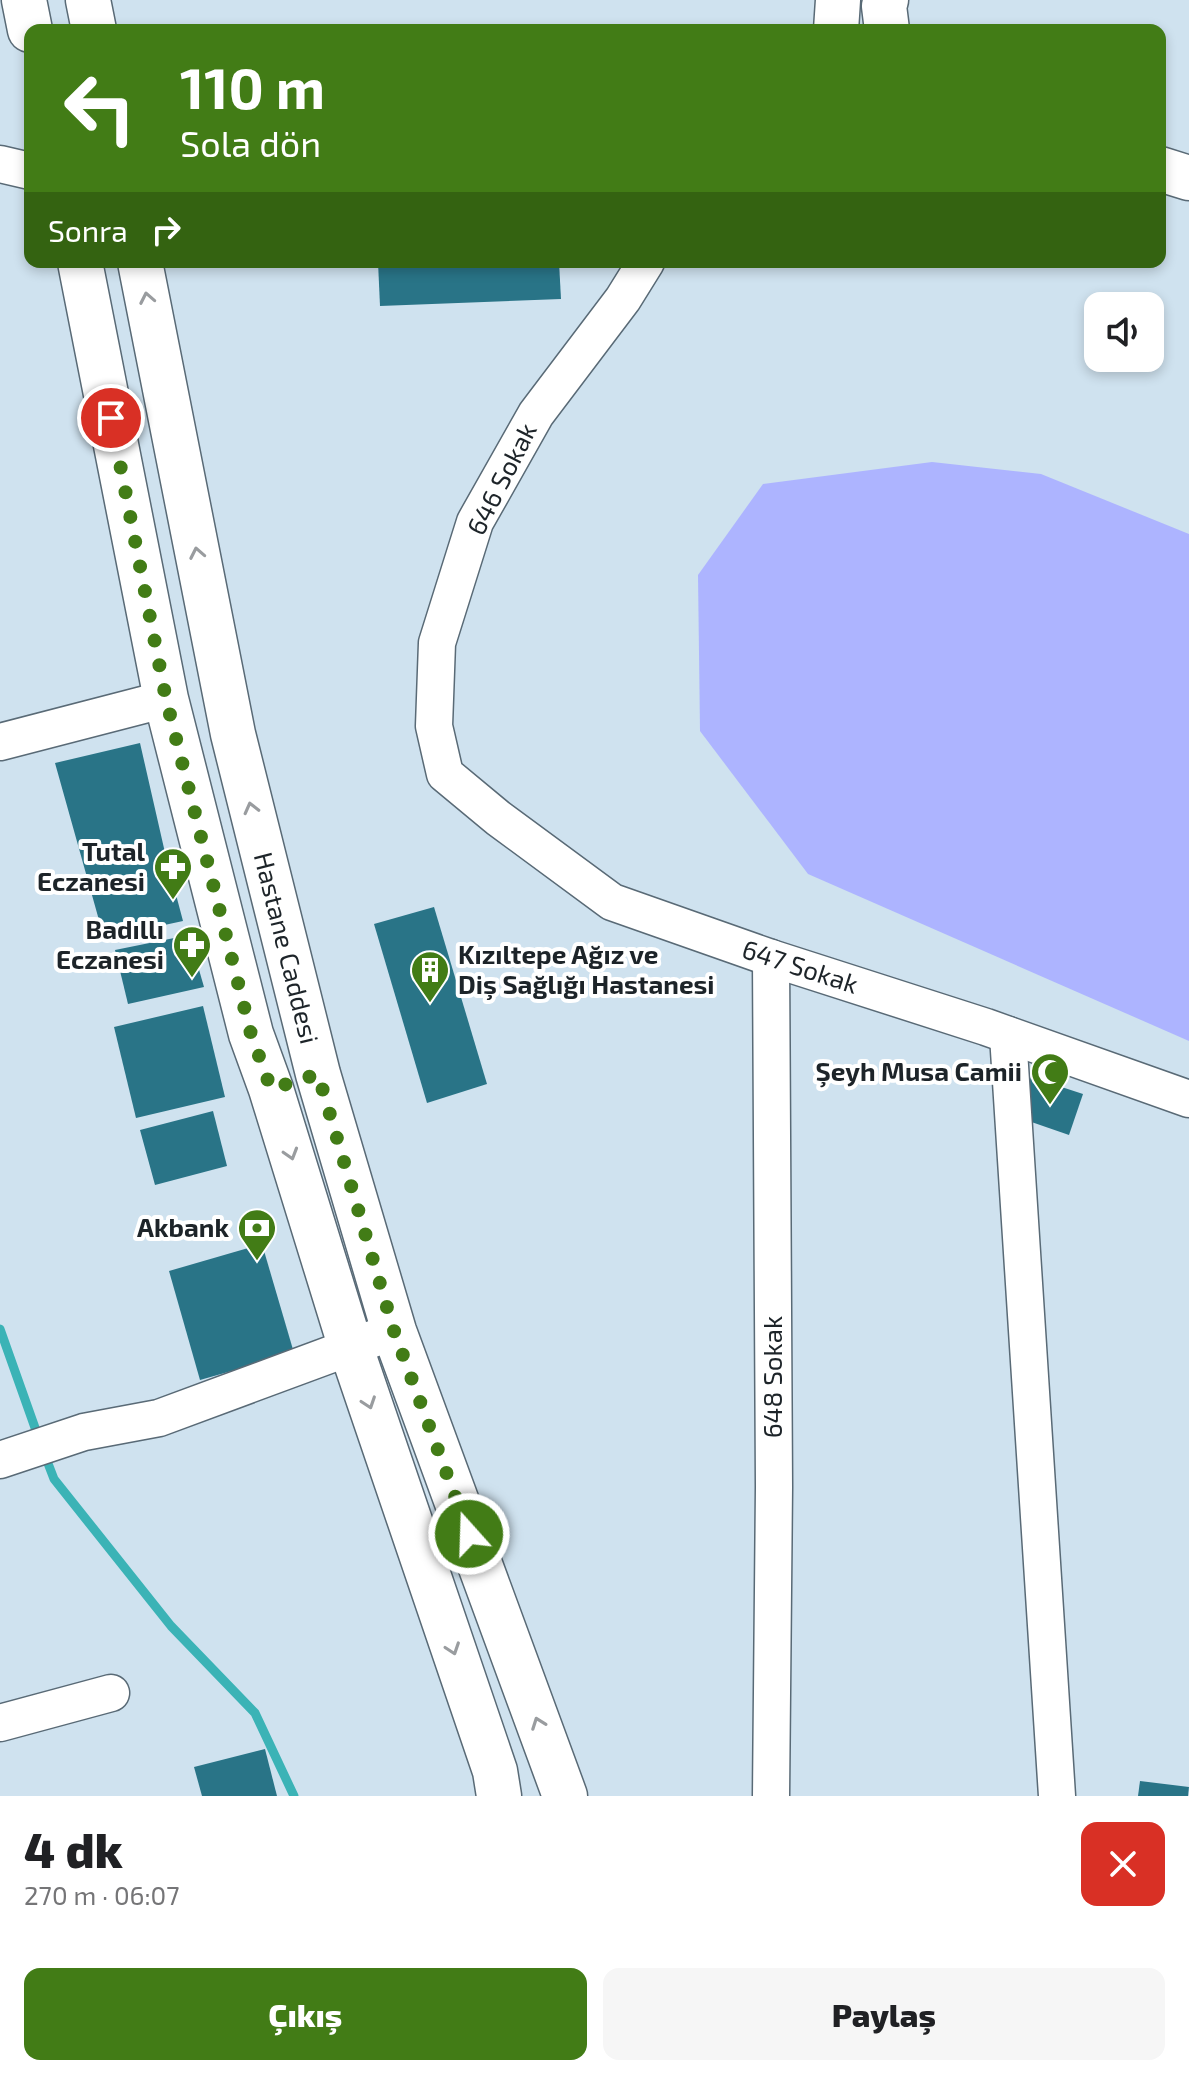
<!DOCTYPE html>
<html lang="tr">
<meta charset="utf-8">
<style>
:root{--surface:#fff;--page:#f6f6f6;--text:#202124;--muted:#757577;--accent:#427c16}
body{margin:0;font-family:"Exo 2",sans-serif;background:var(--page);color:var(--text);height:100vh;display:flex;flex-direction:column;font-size:30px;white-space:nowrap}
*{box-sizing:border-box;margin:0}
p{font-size:26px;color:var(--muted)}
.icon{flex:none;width:44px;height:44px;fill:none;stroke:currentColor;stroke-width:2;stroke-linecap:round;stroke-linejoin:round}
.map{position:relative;height:1796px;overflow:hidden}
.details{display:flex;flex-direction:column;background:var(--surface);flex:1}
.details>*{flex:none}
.top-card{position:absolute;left:24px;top:24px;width:1142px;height:244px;border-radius:16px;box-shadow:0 4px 12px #0003;background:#427c16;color:#fff;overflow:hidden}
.controls{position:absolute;left:1084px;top:292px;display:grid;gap:16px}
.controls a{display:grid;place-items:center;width:80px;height:80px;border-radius:16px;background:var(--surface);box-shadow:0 4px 12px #0003;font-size:40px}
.pin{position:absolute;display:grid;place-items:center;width:68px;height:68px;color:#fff;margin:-34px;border:4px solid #fff;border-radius:50%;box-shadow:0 2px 8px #0007}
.me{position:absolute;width:88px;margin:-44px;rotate:340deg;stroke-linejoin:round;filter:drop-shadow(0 0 6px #0008)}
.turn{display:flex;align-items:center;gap:28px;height:168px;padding:0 24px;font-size:36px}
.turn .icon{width:104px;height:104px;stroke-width:2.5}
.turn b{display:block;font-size:56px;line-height:68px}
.then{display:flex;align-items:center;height:76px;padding:0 24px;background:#0003;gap:16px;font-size:30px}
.round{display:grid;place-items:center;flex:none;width:84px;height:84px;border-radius:16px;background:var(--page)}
.summary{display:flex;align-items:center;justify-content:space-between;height:136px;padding:0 24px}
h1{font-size:48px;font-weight:800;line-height:60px}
.action{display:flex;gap:16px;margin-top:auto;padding:16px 24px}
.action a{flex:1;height:92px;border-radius:16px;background:var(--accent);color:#fff;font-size:32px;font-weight:800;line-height:92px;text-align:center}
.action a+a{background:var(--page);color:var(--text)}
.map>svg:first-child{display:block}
</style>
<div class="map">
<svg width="1189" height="1796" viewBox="0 0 1189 1796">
<rect width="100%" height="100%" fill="#cfe2ef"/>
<!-- green -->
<polygon fill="#adb4ff" points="932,462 1041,474 1189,534 1189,1041 808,874 700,731 698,575 763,484"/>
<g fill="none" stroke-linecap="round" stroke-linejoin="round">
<!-- stream -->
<g stroke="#3bb3b6" stroke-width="9">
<polyline points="0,1329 39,1439"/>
<polyline points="44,1453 54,1479 171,1626 255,1713 294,1796"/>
</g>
</g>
<!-- building -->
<g fill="#297487">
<polygon points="378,262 559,262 561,299 380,306"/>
<polygon points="140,743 166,857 183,921 104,938 55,763"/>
<polygon points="434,907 487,1084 427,1103 374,924"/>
<polygon points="189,935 204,987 128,1004 115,950"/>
<polygon points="203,1006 225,1097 136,1118 114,1027"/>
<polygon points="1031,1077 1083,1094 1069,1135 1017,1117"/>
<polygon points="213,1111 227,1166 155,1185 140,1130"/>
<polygon points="262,1244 294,1353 200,1380 169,1271"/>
<polygon points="265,1749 277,1796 202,1796 194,1767"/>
<polygon points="1140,1781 1189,1787 1188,1796 1138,1796"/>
</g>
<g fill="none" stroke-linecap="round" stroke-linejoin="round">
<!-- street casing -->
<g stroke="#596a76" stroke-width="39">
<g id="street">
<polyline points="0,164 30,171"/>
<polyline points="646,262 623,299 536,414 475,522 437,643 434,726 445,774 498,818 612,902 771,958 986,1027 1189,1099"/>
<polyline points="0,742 166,699"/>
<polyline points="771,958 774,1487 771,1796"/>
<polyline points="1008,1035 1057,1796"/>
<polyline points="0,1460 84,1432 159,1418 394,1331"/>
<polyline points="0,1723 111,1693"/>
</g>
</g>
<!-- secondary casing -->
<g stroke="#596a76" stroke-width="47">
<g id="secondary">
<polyline points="24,0 30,30"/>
<polyline points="88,0 94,30"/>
<polyline points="886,0 884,6 887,30"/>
<polyline points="836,30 838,0"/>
<polyline points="1160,169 1189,178"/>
<polyline points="80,262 166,699 251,1034 271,1089 351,1348 495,1771 499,1796"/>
<polyline points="140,262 233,734 318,1074 394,1331 565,1796"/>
</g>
</g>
<!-- street -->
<use href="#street" stroke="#fff" stroke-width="36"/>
<!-- secondary -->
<use href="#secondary" stroke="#fff" stroke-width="44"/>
</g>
<!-- one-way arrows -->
<defs><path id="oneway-chevron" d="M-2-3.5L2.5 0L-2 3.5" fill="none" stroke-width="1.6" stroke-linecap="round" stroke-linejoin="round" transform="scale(2)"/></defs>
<g stroke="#999c9f">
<use href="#oneway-chevron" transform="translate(147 298) rotate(-101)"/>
<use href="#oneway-chevron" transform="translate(197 553) rotate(-101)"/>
<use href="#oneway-chevron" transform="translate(251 808) rotate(-104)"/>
<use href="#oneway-chevron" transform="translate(291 1154) rotate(73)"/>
<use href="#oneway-chevron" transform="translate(369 1403) rotate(71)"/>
<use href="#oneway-chevron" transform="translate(453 1649) rotate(71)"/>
<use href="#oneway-chevron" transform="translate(538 1723) rotate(-110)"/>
</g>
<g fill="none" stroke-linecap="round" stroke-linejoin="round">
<!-- route -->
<polyline stroke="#427c16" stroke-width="14" stroke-dasharray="0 25.2" points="111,418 166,699 251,1034 271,1089 318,1074 394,1331 469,1534"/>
</g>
<!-- icons -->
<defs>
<g id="pharmacy-pin" transform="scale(2)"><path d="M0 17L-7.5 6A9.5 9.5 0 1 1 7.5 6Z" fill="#427c16" stroke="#fff"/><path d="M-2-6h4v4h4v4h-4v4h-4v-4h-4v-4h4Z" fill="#fff"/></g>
<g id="building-pin" transform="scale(2)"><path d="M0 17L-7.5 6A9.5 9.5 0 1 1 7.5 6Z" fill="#427c16" stroke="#fff"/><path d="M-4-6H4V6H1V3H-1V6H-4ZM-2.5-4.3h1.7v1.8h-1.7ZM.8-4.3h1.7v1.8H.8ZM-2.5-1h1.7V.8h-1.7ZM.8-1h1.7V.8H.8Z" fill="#fff"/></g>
<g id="mosque-pin" transform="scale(2)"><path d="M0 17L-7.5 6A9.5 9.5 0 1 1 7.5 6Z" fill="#427c16" stroke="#fff"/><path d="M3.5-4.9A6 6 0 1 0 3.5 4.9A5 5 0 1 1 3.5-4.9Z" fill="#fff"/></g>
<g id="bank-pin" transform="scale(2)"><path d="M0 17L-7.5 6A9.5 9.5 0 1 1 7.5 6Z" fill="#427c16" stroke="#fff"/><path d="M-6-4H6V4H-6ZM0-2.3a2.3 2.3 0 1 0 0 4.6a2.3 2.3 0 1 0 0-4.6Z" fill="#fff"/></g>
</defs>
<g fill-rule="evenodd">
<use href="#pharmacy-pin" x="173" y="867"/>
<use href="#pharmacy-pin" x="192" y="945"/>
<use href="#building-pin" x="430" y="970"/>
<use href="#mosque-pin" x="1050" y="1072"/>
<use href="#bank-pin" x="257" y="1228"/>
</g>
<g text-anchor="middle" stroke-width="8" stroke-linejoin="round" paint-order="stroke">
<!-- street labels -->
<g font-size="26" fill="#1d2429" stroke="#fff">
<text transform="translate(502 479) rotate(-63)" y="9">646 Sokak</text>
<text transform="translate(286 948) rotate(76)" y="9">Hastane Caddesi</text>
<text transform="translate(800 967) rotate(18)" y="9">647 Sokak</text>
<text transform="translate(773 1377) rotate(-90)" y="9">648 Sokak</text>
</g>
<!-- poi labels -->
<g font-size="26" font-weight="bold" fill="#1d2429" stroke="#fff" text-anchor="end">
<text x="145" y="861">Tutal<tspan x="145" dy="30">Eczanesi</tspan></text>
<text x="164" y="939">Badıllı<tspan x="164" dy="30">Eczanesi</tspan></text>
<text x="458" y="964" text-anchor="start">Kızıltepe Ağız ve<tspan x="458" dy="30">Diş Sağlığı Hastanesi</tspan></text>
<text x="1022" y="1081">Şeyh Musa Camii</text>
<text x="229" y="1237">Akbank</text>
</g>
</g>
</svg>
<div class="controls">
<a><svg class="icon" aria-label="sound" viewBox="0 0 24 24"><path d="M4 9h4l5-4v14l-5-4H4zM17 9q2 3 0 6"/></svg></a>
</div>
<div class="pin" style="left:111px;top:418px;background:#d93025"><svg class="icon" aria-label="arrive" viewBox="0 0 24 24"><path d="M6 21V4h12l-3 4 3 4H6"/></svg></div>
<svg class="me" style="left:469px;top:1534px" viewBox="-20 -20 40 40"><circle r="17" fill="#427c16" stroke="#fff" stroke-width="3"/><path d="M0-11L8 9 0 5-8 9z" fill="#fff"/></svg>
<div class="top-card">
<div class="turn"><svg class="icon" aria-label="left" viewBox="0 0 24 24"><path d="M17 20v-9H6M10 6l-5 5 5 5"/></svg><div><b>110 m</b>Sola dön</div></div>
<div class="then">Sonra<svg class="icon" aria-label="right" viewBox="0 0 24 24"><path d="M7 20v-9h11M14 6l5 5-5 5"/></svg></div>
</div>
</div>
<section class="details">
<div class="summary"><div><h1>4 dk</h1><p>270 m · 06:07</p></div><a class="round" style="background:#d93025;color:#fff"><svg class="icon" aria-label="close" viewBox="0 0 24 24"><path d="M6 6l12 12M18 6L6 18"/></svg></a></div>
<div class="action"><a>Çıkış</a><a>Paylaş</a></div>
</section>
